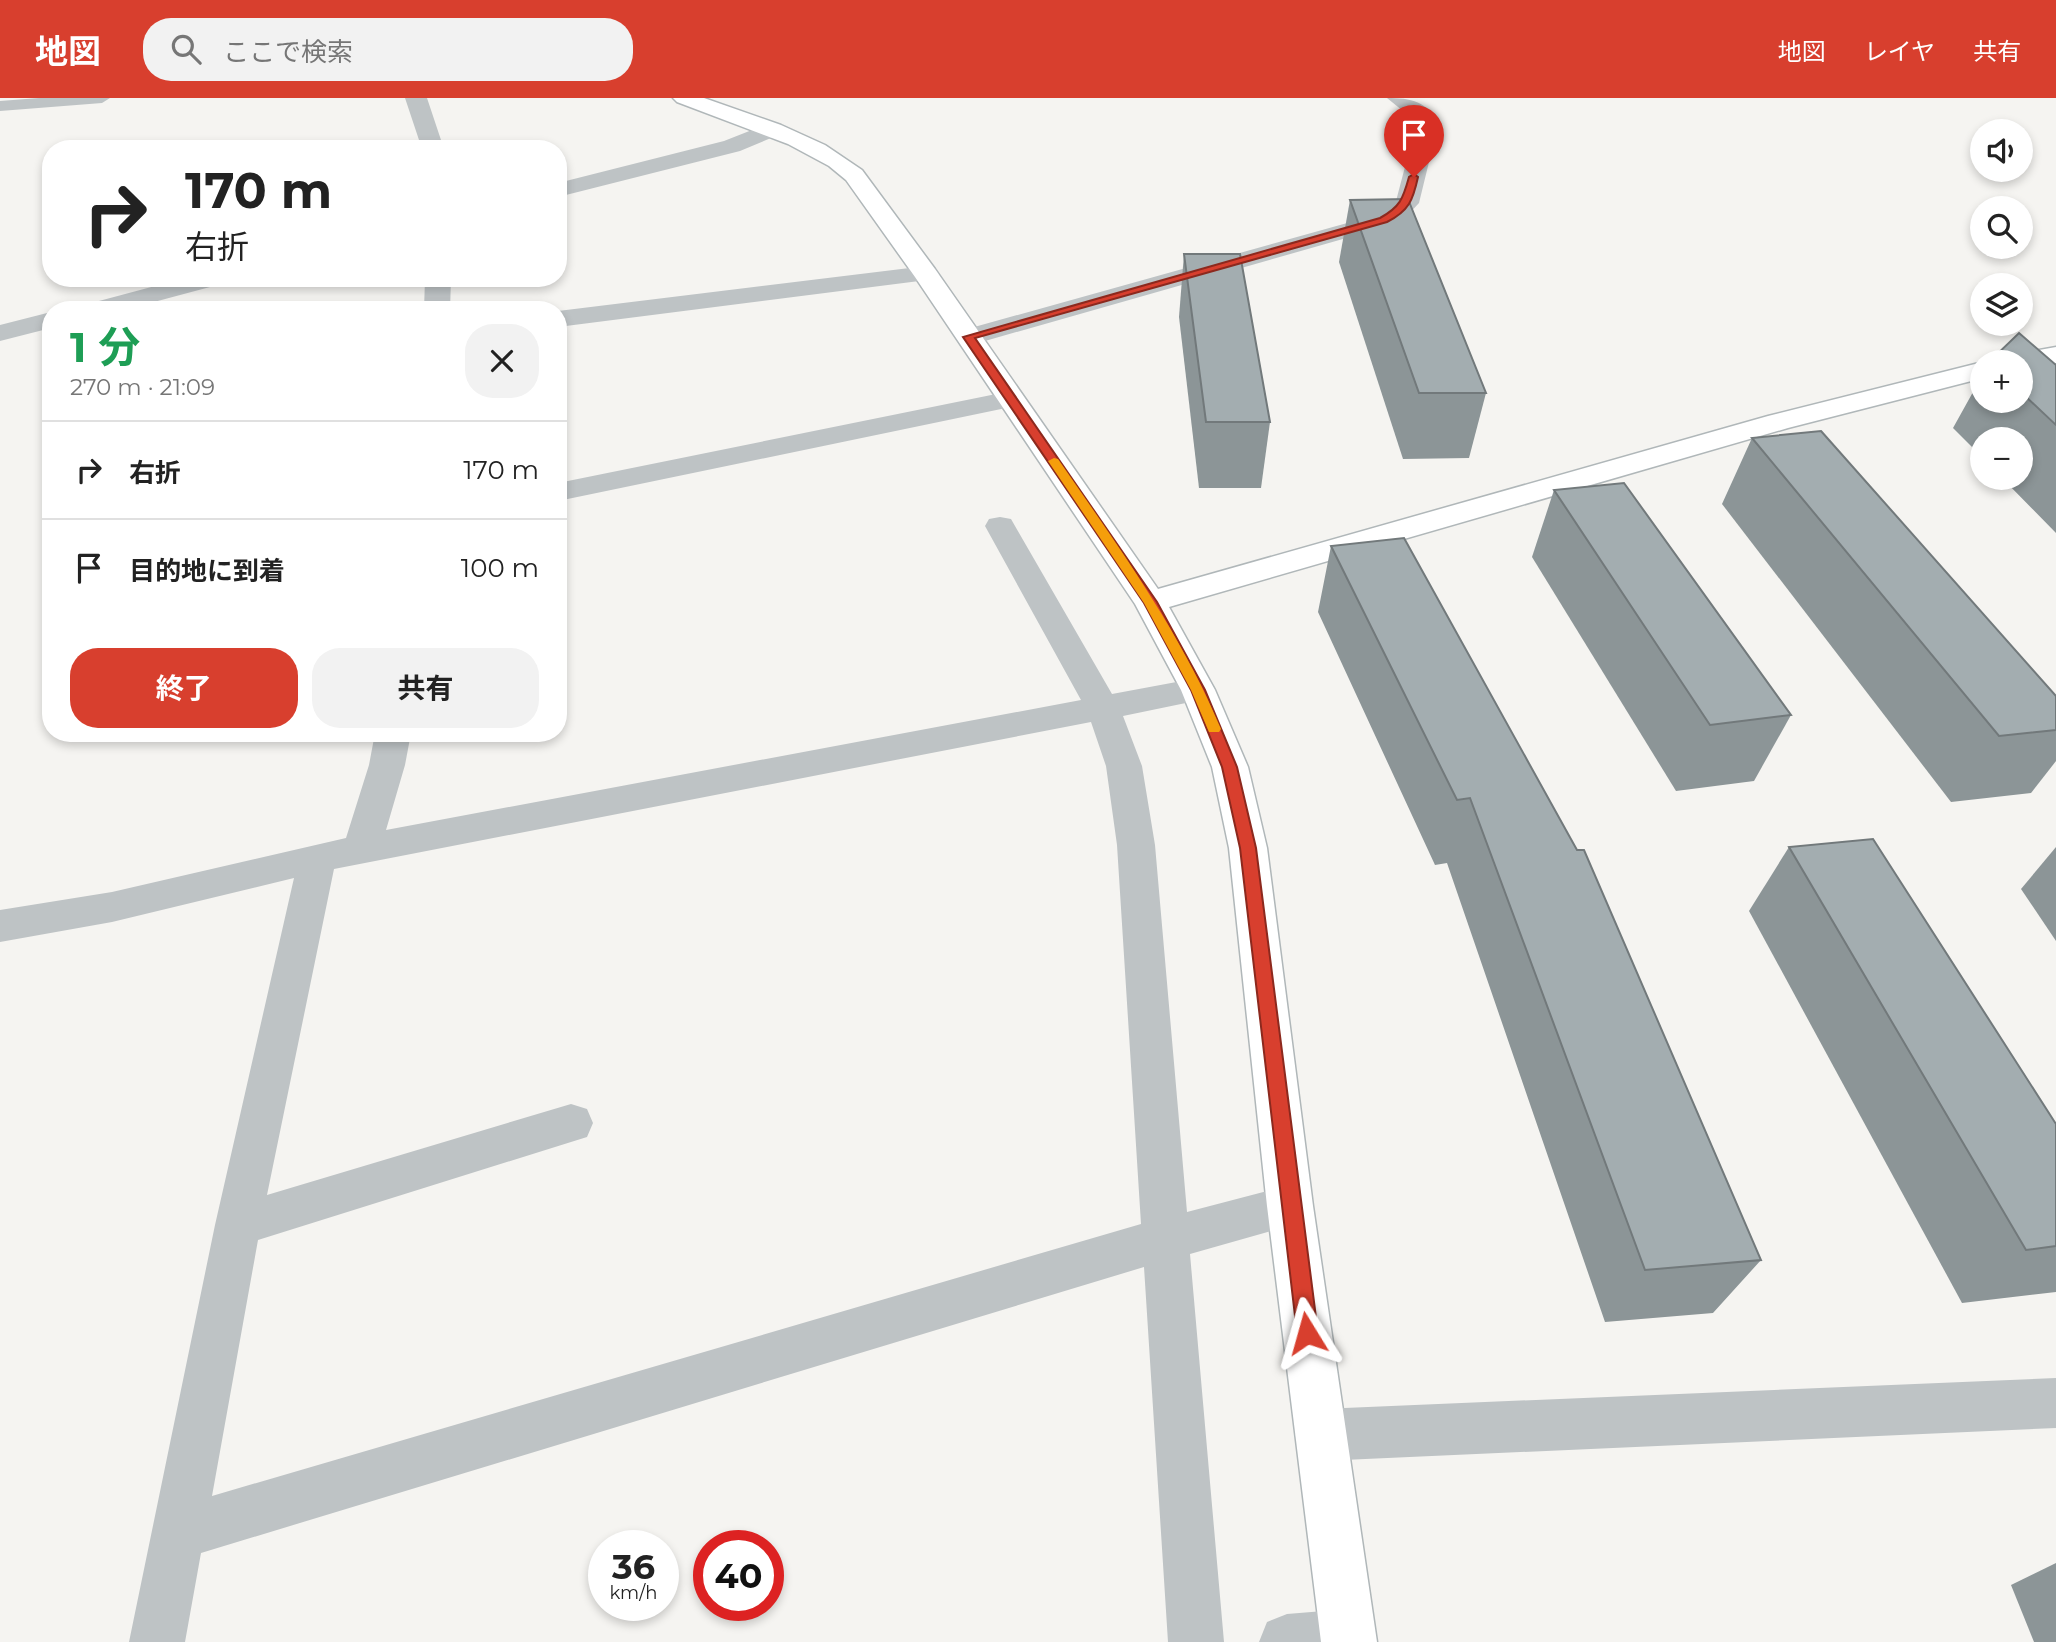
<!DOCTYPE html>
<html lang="ja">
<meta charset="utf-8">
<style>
:root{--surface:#fff;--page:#f2f2f2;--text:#222;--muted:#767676;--line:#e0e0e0;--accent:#d83f2e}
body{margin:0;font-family:Montserrat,"Noto Sans JP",sans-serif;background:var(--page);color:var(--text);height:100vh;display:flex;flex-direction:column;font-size:26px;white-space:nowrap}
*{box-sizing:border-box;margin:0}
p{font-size:23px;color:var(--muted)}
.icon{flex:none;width:38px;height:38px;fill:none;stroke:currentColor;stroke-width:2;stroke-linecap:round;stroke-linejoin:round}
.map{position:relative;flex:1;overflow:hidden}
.side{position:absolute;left:42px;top:203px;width:525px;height:441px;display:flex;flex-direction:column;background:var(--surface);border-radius:28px;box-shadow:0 4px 10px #0003}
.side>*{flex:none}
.banner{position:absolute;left:42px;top:42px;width:525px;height:147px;border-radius:28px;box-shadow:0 4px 10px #0003;background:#fff;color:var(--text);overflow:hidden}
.fabs{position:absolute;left:1970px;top:21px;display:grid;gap:14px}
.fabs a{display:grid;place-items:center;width:63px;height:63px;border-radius:50%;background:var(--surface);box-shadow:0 4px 10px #0003;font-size:35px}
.speed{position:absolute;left:588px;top:1432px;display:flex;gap:14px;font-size:35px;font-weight:700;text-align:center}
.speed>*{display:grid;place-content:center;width:91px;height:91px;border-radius:50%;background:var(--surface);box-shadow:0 4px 10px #0003;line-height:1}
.speed small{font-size:18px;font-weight:400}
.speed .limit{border:10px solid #d22;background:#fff;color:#111}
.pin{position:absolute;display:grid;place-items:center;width:60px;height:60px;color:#fff;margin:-72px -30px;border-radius:50% 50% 50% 0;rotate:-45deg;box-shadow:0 0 7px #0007}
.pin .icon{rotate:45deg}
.me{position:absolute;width:77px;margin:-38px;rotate:352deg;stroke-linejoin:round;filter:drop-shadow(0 0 5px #0008)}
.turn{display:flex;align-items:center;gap:24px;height:147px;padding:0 28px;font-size:32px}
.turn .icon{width:91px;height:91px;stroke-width:2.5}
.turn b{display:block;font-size:49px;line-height:60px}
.round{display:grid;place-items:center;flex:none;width:74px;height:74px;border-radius:28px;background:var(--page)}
.headline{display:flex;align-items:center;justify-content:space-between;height:119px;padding:0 28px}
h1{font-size:42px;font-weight:700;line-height:52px;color:#1e9e55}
.primary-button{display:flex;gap:14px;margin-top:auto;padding:14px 28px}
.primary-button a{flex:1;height:80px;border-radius:28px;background:var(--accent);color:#fff;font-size:28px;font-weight:700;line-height:80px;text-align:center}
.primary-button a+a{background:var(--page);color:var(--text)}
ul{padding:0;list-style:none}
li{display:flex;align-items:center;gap:21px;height:98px;padding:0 28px;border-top:2px solid var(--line)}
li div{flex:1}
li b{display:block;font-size:26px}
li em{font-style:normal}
header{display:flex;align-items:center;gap:42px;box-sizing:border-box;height:98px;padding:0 35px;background:var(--accent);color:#fff}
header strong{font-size:33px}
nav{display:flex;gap:38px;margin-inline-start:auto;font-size:24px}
.search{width:490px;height:63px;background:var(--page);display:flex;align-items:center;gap:18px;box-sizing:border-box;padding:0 24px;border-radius:28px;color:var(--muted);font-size:26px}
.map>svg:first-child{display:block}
</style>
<header>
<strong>地図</strong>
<div class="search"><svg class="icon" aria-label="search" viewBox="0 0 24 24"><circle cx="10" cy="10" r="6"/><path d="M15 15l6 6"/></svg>ここで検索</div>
<nav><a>地図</a><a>レイヤ</a><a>共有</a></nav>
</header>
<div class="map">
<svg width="2056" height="1544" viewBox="0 0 2056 1544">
<rect width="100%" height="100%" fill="#f5f4f1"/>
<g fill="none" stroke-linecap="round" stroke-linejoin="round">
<!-- secondary casing -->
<g stroke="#b0b7b9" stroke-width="3">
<g id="secondary">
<polygon points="673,0 704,0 781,27 825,47 862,72 935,171 1158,491 1768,318 1983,264 1985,264 1983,280 1788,330 1169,509 1215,592 1248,669 1267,750 1313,1108 1377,1544 1321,1544 1267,1108 1229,750 1212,669 1181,592 1135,506 915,179 846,82 829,68 788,46 677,4"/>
<polygon points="2056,249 2056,265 2021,271 2021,264 2002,264 2006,258"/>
</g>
</g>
<!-- lane -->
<polygon fill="#bec3c5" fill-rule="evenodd" points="39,0 110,0 102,5 0,13 0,3"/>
<!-- street -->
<g fill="#bec3c5" fill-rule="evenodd">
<polygon points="405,0 427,0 444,51 422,51"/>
<path d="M1387,0C1411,0 1428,3 1438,27L1419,105L1406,119L1392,127L978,245L969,247L960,245L956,239L960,233L1376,117L1396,103L1416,27L1414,22Z"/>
<polygon points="770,25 778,27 781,32 778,37 740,53 558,99 558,85 724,43"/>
<polygon points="926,168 935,171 939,176 935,181 558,229 558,213"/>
<polygon points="185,180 228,180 225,185 124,212 80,212 84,207"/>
<polygon points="425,180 451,180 450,212 424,212"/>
<polygon points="51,214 51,230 0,243 0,227"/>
<polygon points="1011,293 1021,295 1025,301 1021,307 558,403 558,385"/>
<path d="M1000,419L1011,421L1015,428L1112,596L1198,580L1210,584L1215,592L1210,600L1123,618L1142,668L1155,747L1187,1114L1290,1087L1306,1093L1313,1108L1306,1123L1190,1156L1224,1544H1168L1144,1169L201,1455L185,1544H129L215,1127L294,780L112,824L0,844V812L112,794L346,740L369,667L375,635H411L405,667L386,732L1081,602L985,428L989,421ZM1091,624L1106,668L1117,747L1141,1126L212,1398L258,1142L571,1044L587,1039L593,1025L587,1011L571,1006L267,1097L334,771Z"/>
<polygon points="2056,1280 2056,1330 1321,1363 1303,1355 1295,1337 1303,1319 1321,1311"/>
<polygon points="1348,1511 1368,1519 1376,1539 1374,1544 1259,1544 1267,1524 1287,1516"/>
</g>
<!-- secondary -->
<use href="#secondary" fill="#fff" fill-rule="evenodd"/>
</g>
<!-- wall -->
<g fill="#8c9597">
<polygon points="1350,102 1486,295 1469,360 1403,361 1339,164"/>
<polygon points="1184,156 1270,324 1261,390 1199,390 1179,219"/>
<polygon points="2021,264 2056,267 2056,435 2002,380 2021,380 2021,341 1983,341 1983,360 1953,330 1983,276 1983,303 2021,303"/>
<polygon points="1752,340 2056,598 2056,663 2031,695 1951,704 1722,406"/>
<polygon points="1554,392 1791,617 1754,683 1676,693 1532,459"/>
<polygon points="1331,448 1761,1162 1713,1215 1605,1224 1447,765 1435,767 1318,514"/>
<polygon points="1789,749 2056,1026 2056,1194 1962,1205 1749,813"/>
<polygon points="2056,749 2056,843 2021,791"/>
<polygon points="2056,1465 2056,1544 2034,1544 2011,1487"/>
</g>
<!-- building -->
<g fill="#a3adb0" stroke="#72797b" stroke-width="2">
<polygon points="1408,101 1486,295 1419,295 1350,102"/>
<polygon points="1184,156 1240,156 1270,324 1206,324"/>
<polygon points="2019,235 2056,267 2056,327 2021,294 2021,264 1989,264"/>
<polygon points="1821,333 2056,598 2056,632 1999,638 1752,340"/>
<polygon points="1624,385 1791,617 1710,627 1554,392"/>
<polygon points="1404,440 1577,752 1584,752 1761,1162 1645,1172 1470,700 1457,702 1331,448"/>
<polygon points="1873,741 2056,1026 2056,1148 2026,1152 1789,749"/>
</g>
<!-- route -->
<path fill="#d83f2e" stroke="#8c291e" stroke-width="2" d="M1414,76L1418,79C1413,102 1409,113 1387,124L975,240L1157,504L1205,592L1237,669L1256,750L1318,1235L1315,1242L1307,1245L1300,1242L1297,1235L1240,750L1222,669L1191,592L1144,505L963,239L1380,120C1400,109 1403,101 1409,79Z"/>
<!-- slow -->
<path fill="#f59e0b" d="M1054,360L1058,361C1118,448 1180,533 1221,631L1219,634H1209L1191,592L1144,505L1048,363Z"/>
</svg>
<div class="fabs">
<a><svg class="icon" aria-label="sound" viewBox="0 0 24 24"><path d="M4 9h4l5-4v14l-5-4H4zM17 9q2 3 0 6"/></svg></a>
<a><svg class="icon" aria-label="search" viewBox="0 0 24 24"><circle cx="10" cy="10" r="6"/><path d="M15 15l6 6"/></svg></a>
<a><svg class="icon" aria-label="layers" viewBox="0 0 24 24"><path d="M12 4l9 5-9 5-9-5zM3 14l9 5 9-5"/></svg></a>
<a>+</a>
<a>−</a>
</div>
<div class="speed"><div>36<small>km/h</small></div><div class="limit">40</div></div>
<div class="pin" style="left:1414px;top:79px;background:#d93025"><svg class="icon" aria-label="arrive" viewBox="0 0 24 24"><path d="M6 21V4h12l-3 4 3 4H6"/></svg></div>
<svg class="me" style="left:1307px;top:1235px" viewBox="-20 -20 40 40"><path d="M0-17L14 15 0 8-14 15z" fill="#d83f2e" stroke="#fff" stroke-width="4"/></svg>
<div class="banner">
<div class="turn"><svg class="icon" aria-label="right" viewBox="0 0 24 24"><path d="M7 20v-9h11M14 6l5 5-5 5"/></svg><div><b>170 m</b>右折</div></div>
</div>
<section class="side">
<div class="headline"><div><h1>1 分</h1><p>270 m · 21:09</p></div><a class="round"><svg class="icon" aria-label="close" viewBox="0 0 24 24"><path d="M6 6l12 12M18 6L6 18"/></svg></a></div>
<ul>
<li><svg class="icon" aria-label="right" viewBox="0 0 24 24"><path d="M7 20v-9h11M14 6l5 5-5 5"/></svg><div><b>右折</b></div><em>170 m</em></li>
<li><svg class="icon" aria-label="arrive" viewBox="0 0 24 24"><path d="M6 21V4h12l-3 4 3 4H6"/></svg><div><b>目的地に到着</b></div><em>100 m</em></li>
</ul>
<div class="primary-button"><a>終了</a><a>共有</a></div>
</section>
</div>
